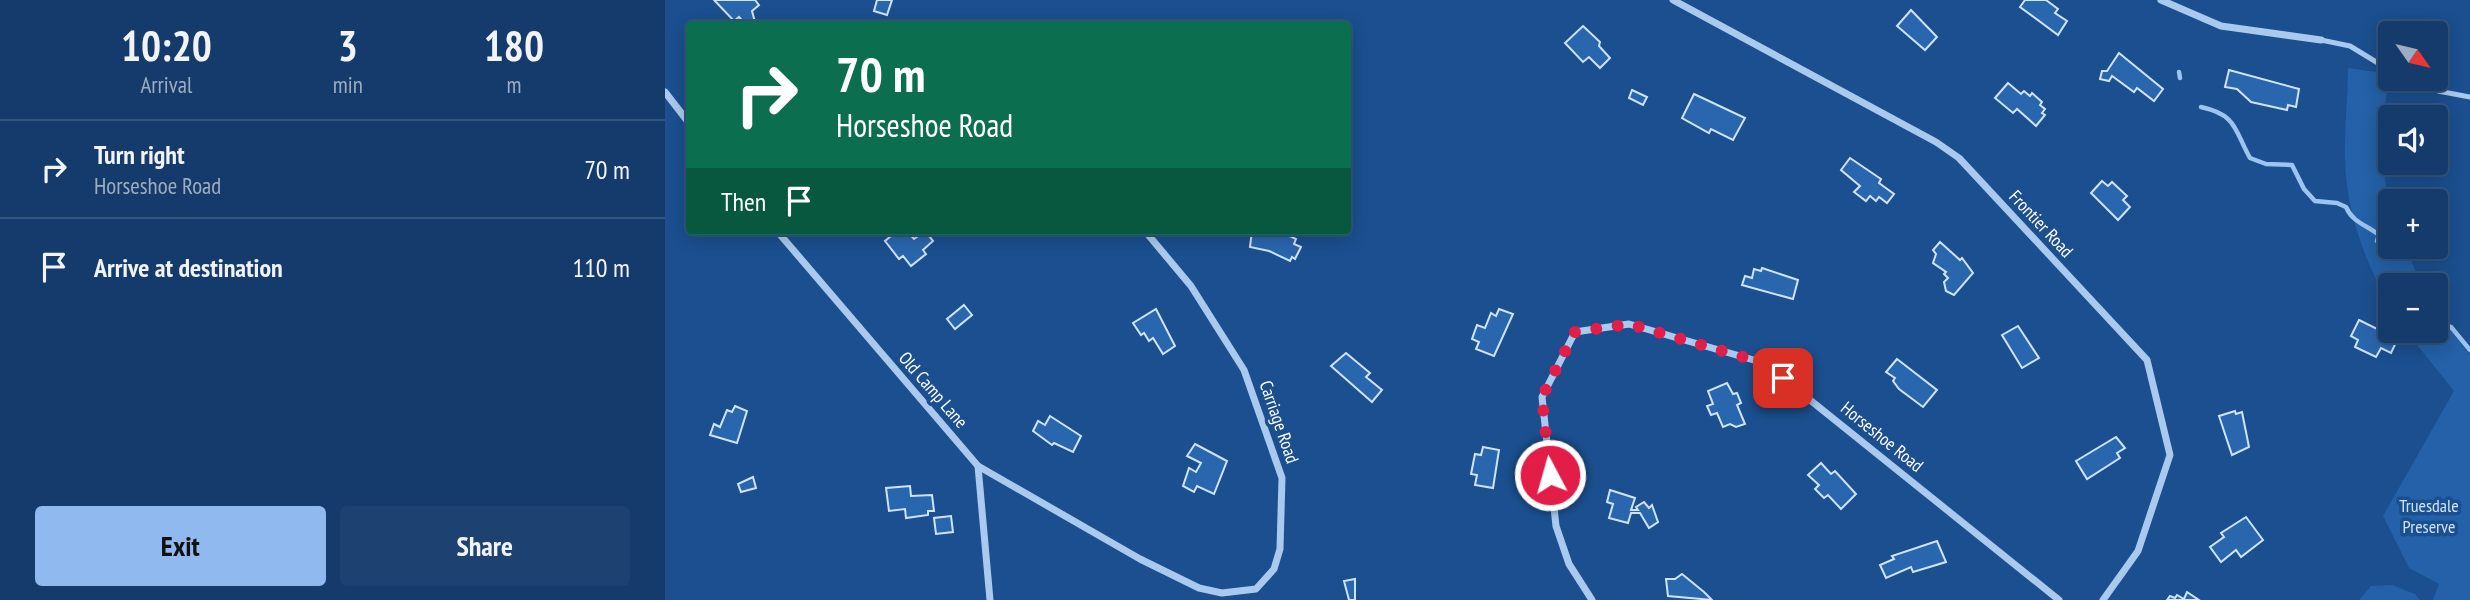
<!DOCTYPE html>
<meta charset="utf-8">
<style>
:root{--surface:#143b6b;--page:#1d4271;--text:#f1f3f6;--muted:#9dadc1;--line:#33557e;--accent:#90b9f0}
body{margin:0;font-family:"PT Sans Narrow",sans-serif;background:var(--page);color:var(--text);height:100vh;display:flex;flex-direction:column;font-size:26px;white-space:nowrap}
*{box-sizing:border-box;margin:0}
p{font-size:23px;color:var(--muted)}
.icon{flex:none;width:38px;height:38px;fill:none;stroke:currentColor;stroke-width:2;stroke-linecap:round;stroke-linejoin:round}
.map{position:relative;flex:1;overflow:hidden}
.sheet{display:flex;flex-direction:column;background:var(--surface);width:665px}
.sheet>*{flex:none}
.hud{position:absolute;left:21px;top:21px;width:665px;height:214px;border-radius:7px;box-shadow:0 4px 18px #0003,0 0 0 2px var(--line);background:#0b6e4f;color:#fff;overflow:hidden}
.needle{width:46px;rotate:124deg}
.fabs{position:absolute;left:1713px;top:21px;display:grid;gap:14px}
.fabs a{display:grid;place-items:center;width:70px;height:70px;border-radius:7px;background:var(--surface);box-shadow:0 4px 18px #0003,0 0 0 2px var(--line);font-size:35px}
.pin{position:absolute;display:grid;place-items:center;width:60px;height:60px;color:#fff;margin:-30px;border-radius:14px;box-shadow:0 4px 10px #0006}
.me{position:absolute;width:77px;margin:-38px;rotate:354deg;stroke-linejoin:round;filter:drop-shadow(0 0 5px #0008)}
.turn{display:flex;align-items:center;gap:24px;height:147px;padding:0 35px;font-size:32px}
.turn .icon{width:91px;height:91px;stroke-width:2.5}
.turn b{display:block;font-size:49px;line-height:60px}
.then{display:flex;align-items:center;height:66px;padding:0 35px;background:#0003;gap:14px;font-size:26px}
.eta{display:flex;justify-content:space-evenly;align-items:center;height:119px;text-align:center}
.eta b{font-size:42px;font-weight:600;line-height:49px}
.action{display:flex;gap:14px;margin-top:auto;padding:14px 35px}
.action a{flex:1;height:80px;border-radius:7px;background:var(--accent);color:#111;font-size:28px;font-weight:600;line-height:80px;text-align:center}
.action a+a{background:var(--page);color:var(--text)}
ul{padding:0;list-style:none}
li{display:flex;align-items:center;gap:21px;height:98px;padding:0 35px;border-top:2px solid var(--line)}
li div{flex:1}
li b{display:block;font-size:26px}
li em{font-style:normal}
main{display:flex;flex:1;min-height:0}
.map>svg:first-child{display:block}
</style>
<main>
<section class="sheet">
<div class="eta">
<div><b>10:20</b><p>Arrival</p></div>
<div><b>3</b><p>min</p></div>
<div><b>180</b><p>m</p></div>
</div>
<ul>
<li><svg class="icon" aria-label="right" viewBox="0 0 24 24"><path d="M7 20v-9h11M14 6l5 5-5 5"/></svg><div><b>Turn right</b><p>Horseshoe Road</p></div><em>70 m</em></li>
<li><svg class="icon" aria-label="arrive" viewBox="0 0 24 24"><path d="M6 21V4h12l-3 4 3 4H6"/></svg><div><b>Arrive at destination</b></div><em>110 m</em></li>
</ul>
<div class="action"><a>Exit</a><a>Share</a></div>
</section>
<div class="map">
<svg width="1805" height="600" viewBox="0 0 1805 600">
<rect width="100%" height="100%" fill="#1b4f8f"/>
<!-- green -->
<g fill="#2461a8">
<path d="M1683,68L1725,74L1718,116V147L1720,181L1725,203L1726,247H1741L1756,285H1726L1725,306C1700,262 1681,211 1680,159C1679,128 1683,98 1683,68Z"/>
<polygon points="1771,312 1805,355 1805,600 1768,600 1774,584 1744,568 1718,516 1789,391 1741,331 1771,331"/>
<polygon points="1727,585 1750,594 1755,600 1694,600 1706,586"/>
</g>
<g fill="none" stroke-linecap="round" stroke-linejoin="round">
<!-- stream -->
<g stroke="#9cc4f0" stroke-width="4.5">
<polyline points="1514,72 1515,78"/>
<path d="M1536,107C1572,115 1569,129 1585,158L1601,164L1627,165L1639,189L1650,201L1672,203L1681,207C1688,223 1702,225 1714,235L1712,241L1724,254"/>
<polyline points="1755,285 1755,282"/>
<polyline points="1771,320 1786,327 1805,350"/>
</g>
</g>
<!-- building -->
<g fill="#2a66ad" stroke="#cfe3fa" stroke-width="2">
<polygon points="49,0 90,0 94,5 87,11 90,22 80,24 74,17 69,21"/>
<polygon points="212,0 227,0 222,15 209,11"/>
<polygon points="1360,0 1381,0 1393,9 1390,13 1402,21 1393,35 1355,7"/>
<polygon points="1246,10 1272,37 1260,50 1232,26"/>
<polygon points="918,26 935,42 934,46 945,58 935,68 924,57 918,62 900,43"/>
<polygon points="1454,53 1498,89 1489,101 1472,88 1469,92 1447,76 1444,81 1435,79 1437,71 1442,71"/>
<polygon points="1564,70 1634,89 1631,107 1623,105 1622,110 1586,102 1572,89 1560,87"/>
<polygon points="1343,83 1356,94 1359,91 1365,96 1367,93 1377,102 1375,105 1380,109 1377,113 1380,115 1371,126 1352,109 1348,113 1330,98"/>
<polygon points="967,90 982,97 978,105 964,98"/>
<polygon points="1029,94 1080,118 1068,140 1046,129 1044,133 1017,118"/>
<polygon points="1185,158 1216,179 1214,183 1229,194 1222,203 1214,197 1211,201 1205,196 1201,201 1189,192 1195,186 1176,170"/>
<polygon points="1437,181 1443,186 1447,182 1462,196 1458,200 1465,207 1453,220 1426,193"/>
<polygon points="232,231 242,231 249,239 260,231 268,241 258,250 261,254 246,266 238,256 234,259 220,241"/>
<polygon points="587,231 604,234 605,231 614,231 631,239 629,244 636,247 630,259 627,257 625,261 604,251 585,247"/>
<polygon points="1275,242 1295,260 1297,258 1308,273 1289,295 1281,291 1279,282 1283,278 1279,274 1281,272 1268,263 1271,254 1268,250"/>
<polygon points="1097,268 1133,280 1128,299 1077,285 1080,276 1087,278 1089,269 1096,271"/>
<polygon points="299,305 307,315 290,329 282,319"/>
<polygon points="491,309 510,346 498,354 488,338 484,341 479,333 476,335 468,323"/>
<polygon points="834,309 848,314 829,356 811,349 814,342 807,339 812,325 820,328 826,313 831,316"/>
<polygon points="1694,320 1718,332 1721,325 1726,331 1736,332 1726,353 1716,348 1711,357 1690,347 1693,340 1686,336"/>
<polygon points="1353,326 1374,358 1357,368 1337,335"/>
<polygon points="681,353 705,373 701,377 717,390 707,402 666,366"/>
<polygon points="1232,359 1272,390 1258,407 1234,389 1228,381 1230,378 1221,372"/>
<polygon points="1062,383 1068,394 1072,393 1076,403 1072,405 1080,424 1071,427 1065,424 1058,427 1052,413 1046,415 1042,406 1048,404 1043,391"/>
<polygon points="70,406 82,411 72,443 45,435 49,424 55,427 62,410 67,412"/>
<polygon points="1570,411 1571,414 1577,412 1584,447 1567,455 1554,416"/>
<polygon points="385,416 416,436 408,452 389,443 387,445 368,431 373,421 380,425"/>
<polygon points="1451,437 1460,448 1452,453 1455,458 1422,479 1411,461"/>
<polygon points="530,444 562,461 549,494 532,486 529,492 518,486 524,468 531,472 536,463 522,456"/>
<polygon points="818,447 834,450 828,488 810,485 812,475 806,474 810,454 816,455"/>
<polygon points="1156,463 1166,474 1170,471 1191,494 1176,509 1163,495 1159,498 1150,489 1154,485 1143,475"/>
<polygon points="88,477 91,488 76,492 73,484"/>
<polygon points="245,486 246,496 267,495 269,511 263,511 263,515 241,518 240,509 224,511 221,488"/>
<polygon points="945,490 970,498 966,510 973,510 971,507 979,502 984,508 987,505 993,522 984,528 975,513 966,513 963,523 944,518 948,504 942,502"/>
<polygon points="286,516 288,532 271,534 269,518"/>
<polygon points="1581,517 1598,540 1576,557 1571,550 1556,562 1545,547 1559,537 1556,533"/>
<polygon points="1272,541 1281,562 1248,572 1246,567 1221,578 1215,565 1229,559 1227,556"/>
<polygon points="1017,574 1039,592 1047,600 1003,596 1001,579 1010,579"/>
<polygon points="690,579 690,600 684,600 679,581"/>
<polygon points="1522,592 1534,600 1502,600 1505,596 1510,598 1512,595 1519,599"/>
</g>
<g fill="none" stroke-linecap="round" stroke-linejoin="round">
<!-- service -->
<g stroke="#a9c9ee" stroke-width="5">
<polyline points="1656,40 1685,46 1726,71"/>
<polyline points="1737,79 1773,91 1805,97"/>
</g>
<!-- minor -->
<g stroke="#a9c9ee" stroke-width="7">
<polyline points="1008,0 1271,142 1294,158 1482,360 1505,455 1473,551 1438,600"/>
<polyline points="1496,0 1556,26 1656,40"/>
<polyline points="0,92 24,123"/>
<polyline points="112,231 313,466 325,600"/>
<polyline points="313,466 475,559 534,588 557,593 591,589 609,569 615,549 617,478 579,370 526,286 480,231"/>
<polyline points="927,600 904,564 891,526 877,397 910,332 964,324 1099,363 1394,600"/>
</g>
</g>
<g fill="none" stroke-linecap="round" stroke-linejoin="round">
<!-- route -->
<polyline stroke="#e11d48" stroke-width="12" stroke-dasharray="0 21.6" points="885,475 877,397 910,332 964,324 1099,363 1118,378"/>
</g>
<g text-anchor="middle" stroke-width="7" stroke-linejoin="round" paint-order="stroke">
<!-- street labels -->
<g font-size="18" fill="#fff" stroke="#1b4f8f">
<text transform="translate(1376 224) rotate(47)" y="6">Frontier Road</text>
<text transform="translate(268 390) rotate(49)" y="6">Old Camp Lane</text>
<text transform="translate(614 422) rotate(71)" y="6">Carriage Road</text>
<text transform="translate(1217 437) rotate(39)" y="6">Horseshoe Road</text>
</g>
<!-- park labels -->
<g font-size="18" fill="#cfe3fa" stroke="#1b4f8f">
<text x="1764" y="512">Truesdale<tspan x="1764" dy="21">Preserve</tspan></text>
</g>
</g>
</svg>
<div class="fabs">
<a><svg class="needle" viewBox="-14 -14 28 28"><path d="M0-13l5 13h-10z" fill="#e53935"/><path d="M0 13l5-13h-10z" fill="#9dadc1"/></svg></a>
<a><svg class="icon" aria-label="sound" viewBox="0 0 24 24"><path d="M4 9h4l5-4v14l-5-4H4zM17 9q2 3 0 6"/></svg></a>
<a>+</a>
<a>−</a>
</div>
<div class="pin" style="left:1118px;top:378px;background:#d93025"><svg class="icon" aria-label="arrive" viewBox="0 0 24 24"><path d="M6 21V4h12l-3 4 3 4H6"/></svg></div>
<svg class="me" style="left:885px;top:475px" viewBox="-20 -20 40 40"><circle r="17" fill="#e11d48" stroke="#fff" stroke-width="3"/><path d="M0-11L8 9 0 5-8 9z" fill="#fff"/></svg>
<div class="hud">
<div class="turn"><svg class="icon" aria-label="right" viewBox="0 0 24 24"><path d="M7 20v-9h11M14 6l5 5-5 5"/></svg><div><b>70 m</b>Horseshoe Road</div></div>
<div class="then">Then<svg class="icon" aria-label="arrive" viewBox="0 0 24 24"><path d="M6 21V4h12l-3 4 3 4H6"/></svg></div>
</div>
</div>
</main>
